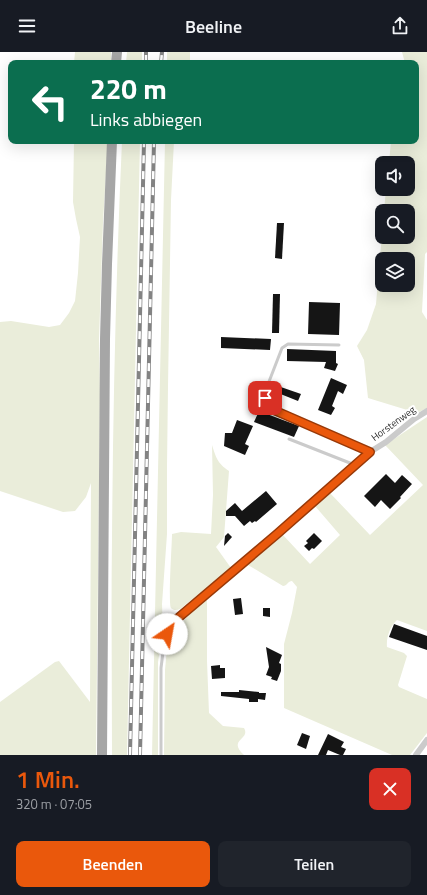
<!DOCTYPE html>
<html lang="de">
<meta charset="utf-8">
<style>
:root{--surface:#171b24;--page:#20242c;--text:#f1f3f6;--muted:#9ea1a6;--accent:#ea580c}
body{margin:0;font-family:"Titillium Web",sans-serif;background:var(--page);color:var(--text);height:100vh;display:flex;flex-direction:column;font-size:15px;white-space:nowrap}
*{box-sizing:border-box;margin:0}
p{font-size:13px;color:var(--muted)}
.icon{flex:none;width:22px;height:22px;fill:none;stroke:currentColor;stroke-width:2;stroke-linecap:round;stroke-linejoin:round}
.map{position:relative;height:703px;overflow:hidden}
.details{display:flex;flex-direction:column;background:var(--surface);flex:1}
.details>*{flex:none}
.hud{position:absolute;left:8px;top:8px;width:411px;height:84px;border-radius:8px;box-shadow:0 4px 16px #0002;background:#0b6e4f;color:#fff;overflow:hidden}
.buttons{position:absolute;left:375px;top:104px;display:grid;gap:8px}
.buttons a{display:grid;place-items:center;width:40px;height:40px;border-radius:8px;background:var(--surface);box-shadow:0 4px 16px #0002;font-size:20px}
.pin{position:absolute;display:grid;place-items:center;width:34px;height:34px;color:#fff;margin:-17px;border-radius:8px;box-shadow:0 2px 6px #0006}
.me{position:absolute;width:44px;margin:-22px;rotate:33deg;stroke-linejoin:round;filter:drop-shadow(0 0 3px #0008)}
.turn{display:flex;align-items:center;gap:14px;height:84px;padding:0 16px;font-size:18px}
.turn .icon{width:52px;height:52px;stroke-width:2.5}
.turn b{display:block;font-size:28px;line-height:34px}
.round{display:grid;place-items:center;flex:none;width:42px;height:42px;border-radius:8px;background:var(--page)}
.summary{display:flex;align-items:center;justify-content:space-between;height:68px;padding:0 16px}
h1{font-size:24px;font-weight:600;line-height:30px;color:var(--accent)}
.button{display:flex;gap:8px;margin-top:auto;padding:8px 16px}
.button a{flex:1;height:46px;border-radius:8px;background:var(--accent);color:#fff;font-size:16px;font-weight:600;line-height:46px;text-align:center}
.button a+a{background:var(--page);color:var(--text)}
header{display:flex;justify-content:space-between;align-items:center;height:52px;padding:0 16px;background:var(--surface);font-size:18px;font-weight:600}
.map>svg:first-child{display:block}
</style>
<header><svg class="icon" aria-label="menu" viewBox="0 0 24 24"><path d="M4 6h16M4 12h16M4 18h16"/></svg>Beeline<svg class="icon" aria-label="share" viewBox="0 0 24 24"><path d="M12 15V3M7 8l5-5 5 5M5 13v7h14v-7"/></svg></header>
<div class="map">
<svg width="427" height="703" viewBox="0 0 427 703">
<rect width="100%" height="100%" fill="#fff"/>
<!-- green -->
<g fill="#eaedda" fill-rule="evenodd">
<polygon points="75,0 111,0 111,11 74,11"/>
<polygon points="127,0 142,0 142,11 126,11"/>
<rect x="167" y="0" width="23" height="11"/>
<path d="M402,0H427V200L425,202L422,260L427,268V356L417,361L368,346L364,308L357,294L367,278L376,252L382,182V185H408V159H384L386,137H408V111H389L391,89H416V11H405ZM382,207H408V233H382Z"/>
<polygon points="74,89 108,89 103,170 99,288 100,342 96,703 0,703 0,650 55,610 59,609 90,650 91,431 86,445 75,459 63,460 0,439 0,270 11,269 49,275 60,273 69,261 75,249 78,221 80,185 76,167 73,150"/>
<path d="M122,89H140L127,703H112C112,631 111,559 112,487C113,354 116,221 122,89Z"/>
<polygon points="165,89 174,89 171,148 168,335 167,414 167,482 162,552 163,579 158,610 158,703 152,703"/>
<path d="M427,365V579L397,568C390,574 386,586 387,595L404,601L407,604L398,633L399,635L427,647V681L410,703H392L284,656V592L292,561L297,535L292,529C288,529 287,534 283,534L248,513L283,483L310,512L340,483L315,454L330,441L370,483L423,433L385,393Z"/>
<path d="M212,393C216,405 217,411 229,419L224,485L216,495L231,516L180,557C177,558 174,559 171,556C168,551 172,492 172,482L181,480L211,482L213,443Z"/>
<path d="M207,544V609L209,661L223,674L244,676C251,688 227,687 244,703H164L165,618L167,596L173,584L178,575Z"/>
</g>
<!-- building -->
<g fill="#151515">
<polygon points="277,171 284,171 282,207 275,206"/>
<polygon points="273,242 280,242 279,281 272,281"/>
<polygon points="309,250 340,251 339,283 308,282"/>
<polygon points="221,285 271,287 270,298 221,296"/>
<polygon points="287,297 336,299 336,311 338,312 335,319 324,316 326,310 287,309"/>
<polygon points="331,326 347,333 343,342 338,339 332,354 335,356 331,363 318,358"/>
<polygon points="254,332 261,335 258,342 251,339"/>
<polygon points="275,333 301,342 298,349 273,339"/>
<polygon points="259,359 299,374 294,385 254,370"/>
<polygon points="237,368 253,374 245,392 249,394 245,403 224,394 225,381 232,381"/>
<polygon points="386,422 395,431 402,423 412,432 400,445 401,446 390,457 381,448 375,455 364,444"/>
<polygon points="266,439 277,452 256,470 255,469 252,471 250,469 244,474 235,464 226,464 226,459 235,451 242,459"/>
<polygon points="228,481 232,485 224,494 225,484"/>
<polygon points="314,481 322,489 314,497 312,496 309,499 304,494 308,491 306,489"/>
<polygon points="241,546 243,562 235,563 233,547"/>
<polygon points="263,556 270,556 270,565 263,564"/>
<polygon points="394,572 427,584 427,598 389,585"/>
<polygon points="266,595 282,603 279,611 281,612 281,619 277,629 271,627 272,625 266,623 269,615"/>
<polygon points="220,613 220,616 225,616 225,626 212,627 211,614"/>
<polygon points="239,638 259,640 259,641 266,641 265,648 258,647 258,650 249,650 249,647 221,644 221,640 239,640"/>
<polygon points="302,681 310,684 306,697 297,693"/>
<polygon points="328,682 344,690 341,695 346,697 343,703 340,703 328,698 326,703 318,703"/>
</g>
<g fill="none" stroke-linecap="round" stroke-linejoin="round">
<!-- lane -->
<g stroke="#cbcbcb" stroke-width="3">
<polyline points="339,293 288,292 282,296 265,340 266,351 269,356 370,400"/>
<polyline points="289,387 355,413"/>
<polyline points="161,703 161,616 164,592 171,572"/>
</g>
<!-- street -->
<g stroke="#cbcbcb" stroke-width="6">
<polyline points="171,572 277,482 370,400 386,390 414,367 427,359"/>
<polyline points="416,703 427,688"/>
</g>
<!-- primary -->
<g stroke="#a6a6a6" stroke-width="10">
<polyline points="116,11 117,0"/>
<polyline points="102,703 105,287 107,212 112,89"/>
</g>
<!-- rail casing -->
<g stroke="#838383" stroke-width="4">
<g id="rail">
<polyline points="146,11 146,0"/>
<polyline points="161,11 162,0"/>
<polyline points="130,703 144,89"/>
<polyline points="140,703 154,89"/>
</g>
</g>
<!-- rail -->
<use href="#rail" stroke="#fff" stroke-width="2.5" stroke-dasharray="8" stroke-linecap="butt"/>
</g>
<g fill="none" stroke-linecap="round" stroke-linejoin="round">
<!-- route casing -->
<g stroke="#983908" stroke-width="10">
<polyline id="route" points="167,582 171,572 277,482 370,400 269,356 266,351 265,346"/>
</g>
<!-- route -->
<use href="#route" stroke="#ea580c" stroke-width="7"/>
</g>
<g text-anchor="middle" stroke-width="4" stroke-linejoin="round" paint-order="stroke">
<!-- street labels -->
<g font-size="10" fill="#2e2e2e" stroke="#fff">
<text transform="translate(393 371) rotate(-36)" y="4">Horstenweg</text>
</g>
</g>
</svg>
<div class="buttons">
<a><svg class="icon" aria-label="sound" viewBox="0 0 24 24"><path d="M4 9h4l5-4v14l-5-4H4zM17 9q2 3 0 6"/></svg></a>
<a><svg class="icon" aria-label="search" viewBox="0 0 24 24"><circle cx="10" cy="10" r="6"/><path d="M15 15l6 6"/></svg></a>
<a><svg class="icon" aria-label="layers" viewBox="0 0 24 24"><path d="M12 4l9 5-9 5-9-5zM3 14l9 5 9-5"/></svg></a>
</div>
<div class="pin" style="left:265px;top:346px;background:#d93025"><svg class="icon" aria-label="arrive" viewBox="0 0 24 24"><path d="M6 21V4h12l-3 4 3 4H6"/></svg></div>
<svg class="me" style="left:167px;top:582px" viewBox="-20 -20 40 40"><circle r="19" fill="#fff"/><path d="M0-13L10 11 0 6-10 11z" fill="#ea580c"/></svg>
<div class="hud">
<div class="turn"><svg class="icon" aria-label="left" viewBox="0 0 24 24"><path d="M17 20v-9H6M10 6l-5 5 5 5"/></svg><div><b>220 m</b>Links abbiegen</div></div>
</div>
</div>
<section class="details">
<div class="summary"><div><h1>1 Min.</h1><p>320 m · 07:05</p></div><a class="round" style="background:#d93025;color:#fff"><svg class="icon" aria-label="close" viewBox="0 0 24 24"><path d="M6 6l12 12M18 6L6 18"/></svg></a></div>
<div class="button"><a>Beenden</a><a>Teilen</a></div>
</section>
